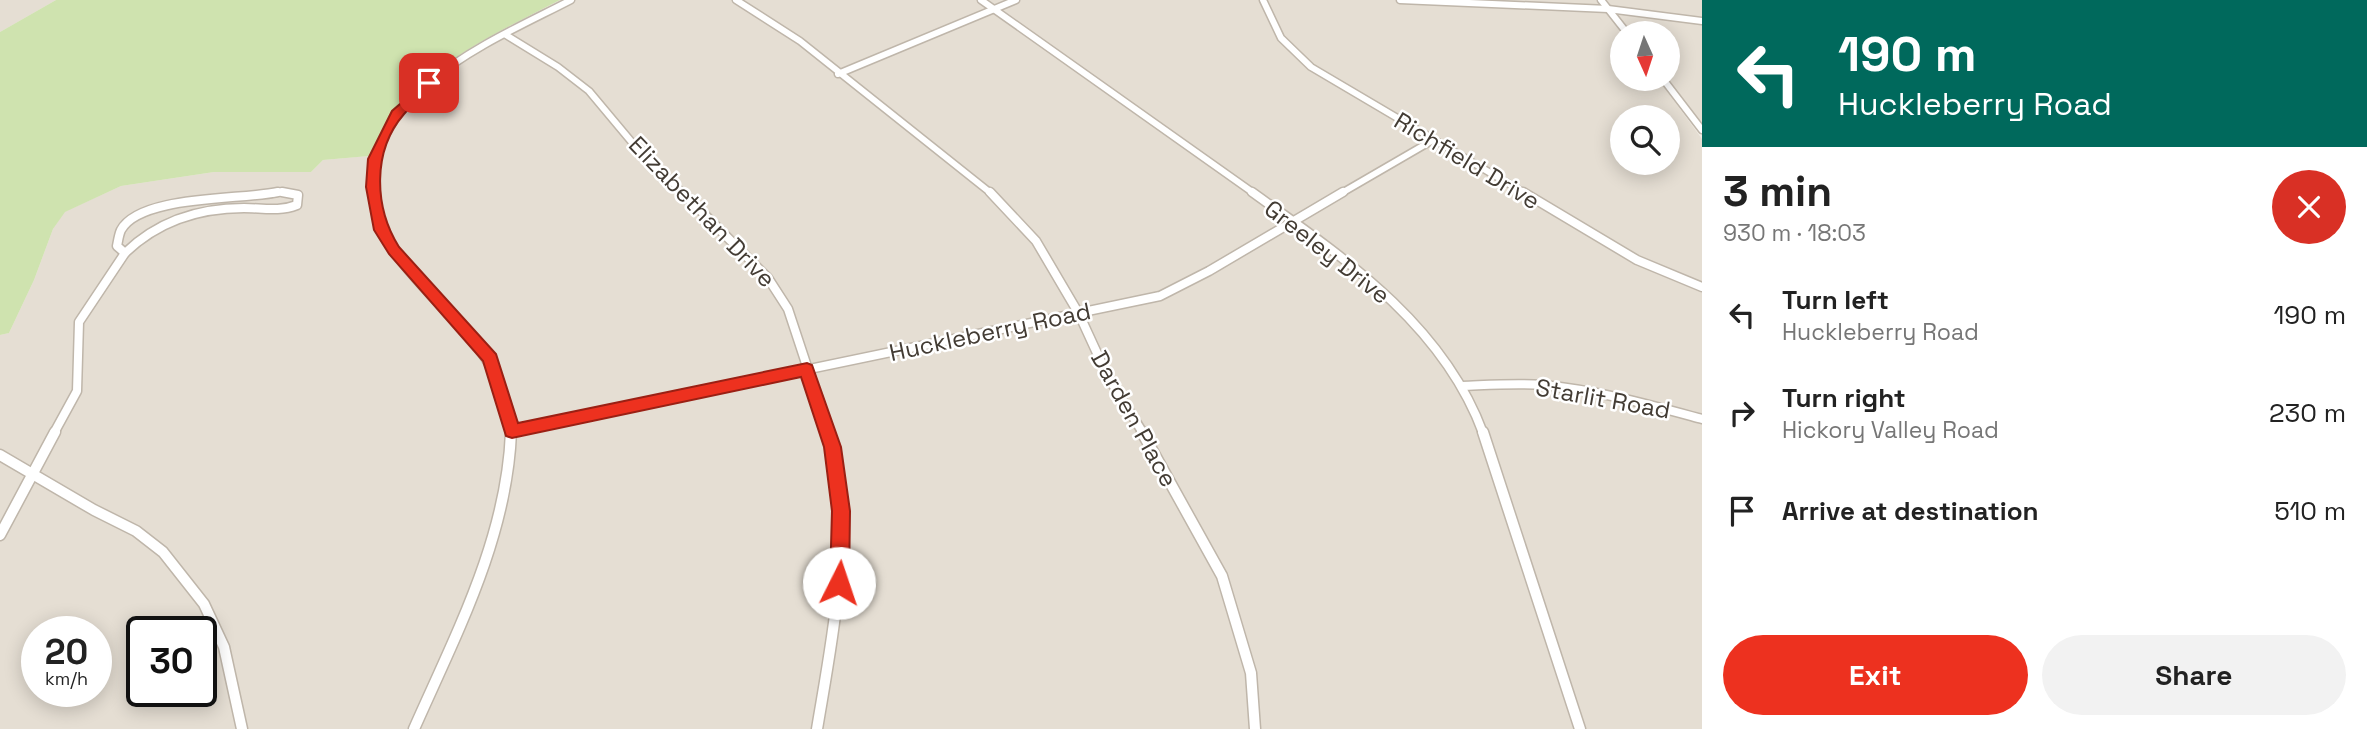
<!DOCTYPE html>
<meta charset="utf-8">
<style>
:root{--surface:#fff;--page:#f2f2f2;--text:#222;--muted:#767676;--accent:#ed311f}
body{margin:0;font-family:"Space Grotesk",sans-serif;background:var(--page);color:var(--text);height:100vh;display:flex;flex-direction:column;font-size:26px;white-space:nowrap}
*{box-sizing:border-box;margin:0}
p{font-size:23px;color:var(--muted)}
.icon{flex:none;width:38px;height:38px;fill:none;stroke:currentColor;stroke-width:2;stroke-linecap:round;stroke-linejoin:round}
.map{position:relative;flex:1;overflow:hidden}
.panel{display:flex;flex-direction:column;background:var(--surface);width:665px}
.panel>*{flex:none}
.top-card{background:#00695c;color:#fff;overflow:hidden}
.needle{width:46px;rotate:177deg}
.controls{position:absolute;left:1610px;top:21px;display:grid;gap:14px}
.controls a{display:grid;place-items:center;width:70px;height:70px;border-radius:50%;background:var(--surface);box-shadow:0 4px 18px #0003;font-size:35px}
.speed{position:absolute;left:21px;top:616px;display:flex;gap:14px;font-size:35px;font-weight:700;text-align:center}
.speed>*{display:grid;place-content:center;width:91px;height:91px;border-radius:50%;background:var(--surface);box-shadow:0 4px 18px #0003;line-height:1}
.speed small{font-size:18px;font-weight:400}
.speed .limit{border:4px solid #111;border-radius:10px;background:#fff;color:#111}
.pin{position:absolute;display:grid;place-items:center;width:60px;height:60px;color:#fff;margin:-30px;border-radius:14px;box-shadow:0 4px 10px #0006}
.me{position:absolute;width:77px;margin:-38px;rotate:4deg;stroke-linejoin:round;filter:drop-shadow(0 0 5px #0008)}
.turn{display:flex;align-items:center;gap:24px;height:147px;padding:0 21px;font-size:32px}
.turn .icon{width:91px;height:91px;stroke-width:2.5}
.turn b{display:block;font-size:49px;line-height:60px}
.round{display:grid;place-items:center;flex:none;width:74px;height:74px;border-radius:37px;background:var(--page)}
.overview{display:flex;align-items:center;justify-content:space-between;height:119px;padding:0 21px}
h1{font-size:42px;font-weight:800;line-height:52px}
.cta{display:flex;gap:14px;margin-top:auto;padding:14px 21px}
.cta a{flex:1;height:80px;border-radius:42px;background:var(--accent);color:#fff;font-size:28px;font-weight:800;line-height:80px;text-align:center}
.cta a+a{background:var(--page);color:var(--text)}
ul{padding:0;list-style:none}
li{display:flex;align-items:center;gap:21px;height:98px;padding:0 21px}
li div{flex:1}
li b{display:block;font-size:26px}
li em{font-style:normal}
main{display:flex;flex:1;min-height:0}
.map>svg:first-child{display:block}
</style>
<main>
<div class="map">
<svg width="1702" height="729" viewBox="0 0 1702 729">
<rect width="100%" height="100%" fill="#f1ece4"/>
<!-- residential -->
<g fill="#e5ded3" fill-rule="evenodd">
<polygon points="0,0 56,0 0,32"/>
<path d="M560,0H1601L1625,33H1622V79H1658L1702,139V729H0V335L9,333L34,280L53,229L64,212L121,186L214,172H311L323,160L368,156L391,115L435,71L464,50ZM1622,117H1668V163H1622ZM37,632H96V691H37ZM142,632H201V691H142Z"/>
<polygon points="1606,0 1702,0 1702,123 1667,79 1668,33 1632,33"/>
</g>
<!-- green -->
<path fill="#cfe3af" d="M56,0H560C481,41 409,71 369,156L323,160L311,172H214L121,186L65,212L53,229L34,280L9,333L0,335V32Z"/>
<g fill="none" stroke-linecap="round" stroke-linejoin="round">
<!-- minor-far2 casing -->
<g stroke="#bfb6aa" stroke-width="9">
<g id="minor-far2">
<polyline points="736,0 800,41 992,194"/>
<polyline points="981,0 1255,194"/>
<polyline points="1263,0 1281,38 1311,67 1526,194"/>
<polyline points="1400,0 1608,9 1702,21"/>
<polyline points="1601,0 1627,33"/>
<polyline points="506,35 558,67 589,91 635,146 684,194"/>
<polyline points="838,74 1016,0"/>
<polyline points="1663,79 1702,130"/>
<polyline points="270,194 280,192 293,194"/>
<path d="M373,194C369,89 494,40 571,0"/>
<polyline points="1340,194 1433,140"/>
</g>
</g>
<!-- minor-far1 casing -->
<g stroke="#bfb6aa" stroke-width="11">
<g id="minor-far1">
<path d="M278,192C241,200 140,195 121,230C119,234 118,241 117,246L125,253C157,222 199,208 244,208C262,208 279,212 297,205L298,195L282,192"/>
<path d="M373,192C380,288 504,321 511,433"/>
<polyline points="682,192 768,278 788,309 829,433"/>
<polyline points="990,192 1036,241 1079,314 1108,377 1143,433"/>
<path d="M1252,192C1343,257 1443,324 1483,433"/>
<polyline points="1523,192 1637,260 1702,287"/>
<path d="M1462,386C1489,385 1516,383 1543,385C1597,390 1650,405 1702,419"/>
<polyline points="512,431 1160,296 1209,271 1343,192"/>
<polyline points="54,433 77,391 79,322 125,253"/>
</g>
</g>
<!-- minor casing -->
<g stroke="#bfb6aa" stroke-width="13">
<g id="minor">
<polyline points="1142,432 1222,576 1251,673 1255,729"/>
<polyline points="1483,432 1580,729"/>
<polyline points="0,455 94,510 136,531 163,552 204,604 224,647 242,729"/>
<polyline points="0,535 55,432"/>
<path d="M414,729C456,634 507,538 511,432"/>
<path d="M817,729C831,645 848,564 837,479C834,463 834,447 829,432"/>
</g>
</g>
<!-- minor-far2 -->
<use href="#minor-far2" stroke="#fff" stroke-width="6"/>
<!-- minor-far1 -->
<use href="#minor-far1" stroke="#fff" stroke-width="8"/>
<!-- minor -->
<use href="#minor" stroke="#fff" stroke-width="10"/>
</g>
<!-- route -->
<path fill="#ed311f" stroke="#9a2014" stroke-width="2" d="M429,79L435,83C426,94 414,103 404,114C372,151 374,207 399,247L496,354L518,423L807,363L812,365L841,447L850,511L849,583L846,590L839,592L833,590L830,583L832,511L824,447L801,377L512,438L506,436L483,361L389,254L374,230L366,187L368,159L392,111Z"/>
<g text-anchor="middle" stroke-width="5" stroke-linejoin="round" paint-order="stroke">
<!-- street labels -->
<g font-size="24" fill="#433c34" stroke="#fff">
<text transform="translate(1467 161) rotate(31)" y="8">Richfield Drive</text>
<text transform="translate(702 212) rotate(46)" y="8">Elizabethan Drive</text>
<text transform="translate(1327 252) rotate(38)" y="8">Greeley Drive</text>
<text transform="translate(990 332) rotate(-12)" y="8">Huckleberry Road</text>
<text transform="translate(1603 399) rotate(10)" y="8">Starlit Road</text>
<text transform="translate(1134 419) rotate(61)" y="8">Darden Place</text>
</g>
</g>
</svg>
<div class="controls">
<a><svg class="needle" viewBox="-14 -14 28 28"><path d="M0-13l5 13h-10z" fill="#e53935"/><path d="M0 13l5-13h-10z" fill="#767676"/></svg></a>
<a><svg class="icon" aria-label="search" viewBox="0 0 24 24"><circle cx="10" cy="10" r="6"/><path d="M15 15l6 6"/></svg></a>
</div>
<div class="speed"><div>20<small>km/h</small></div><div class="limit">30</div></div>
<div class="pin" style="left:429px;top:83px;background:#d93025"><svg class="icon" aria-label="arrive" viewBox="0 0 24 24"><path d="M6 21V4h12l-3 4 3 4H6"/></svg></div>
<svg class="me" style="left:839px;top:583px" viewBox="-20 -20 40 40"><circle r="19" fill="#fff"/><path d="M0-13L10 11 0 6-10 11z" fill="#ed311f"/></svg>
</div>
<section class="panel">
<div class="top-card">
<div class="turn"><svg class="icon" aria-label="left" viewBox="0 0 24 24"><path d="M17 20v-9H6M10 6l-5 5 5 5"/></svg><div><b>190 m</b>Huckleberry Road</div></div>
</div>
<div class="overview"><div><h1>3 min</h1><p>930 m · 18:03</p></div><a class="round" style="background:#d93025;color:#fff"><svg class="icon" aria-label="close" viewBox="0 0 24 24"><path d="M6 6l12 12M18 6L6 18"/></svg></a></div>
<ul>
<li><svg class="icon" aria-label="left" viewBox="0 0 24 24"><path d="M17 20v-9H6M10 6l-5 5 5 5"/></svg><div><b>Turn left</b><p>Huckleberry Road</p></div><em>190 m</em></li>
<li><svg class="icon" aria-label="right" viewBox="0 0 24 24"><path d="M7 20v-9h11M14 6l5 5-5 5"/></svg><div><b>Turn right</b><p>Hickory Valley Road</p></div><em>230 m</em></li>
<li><svg class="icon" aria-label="arrive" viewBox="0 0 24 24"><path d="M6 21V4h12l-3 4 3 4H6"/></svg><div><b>Arrive at destination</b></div><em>510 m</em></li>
</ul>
<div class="cta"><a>Exit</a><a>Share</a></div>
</section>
</main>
